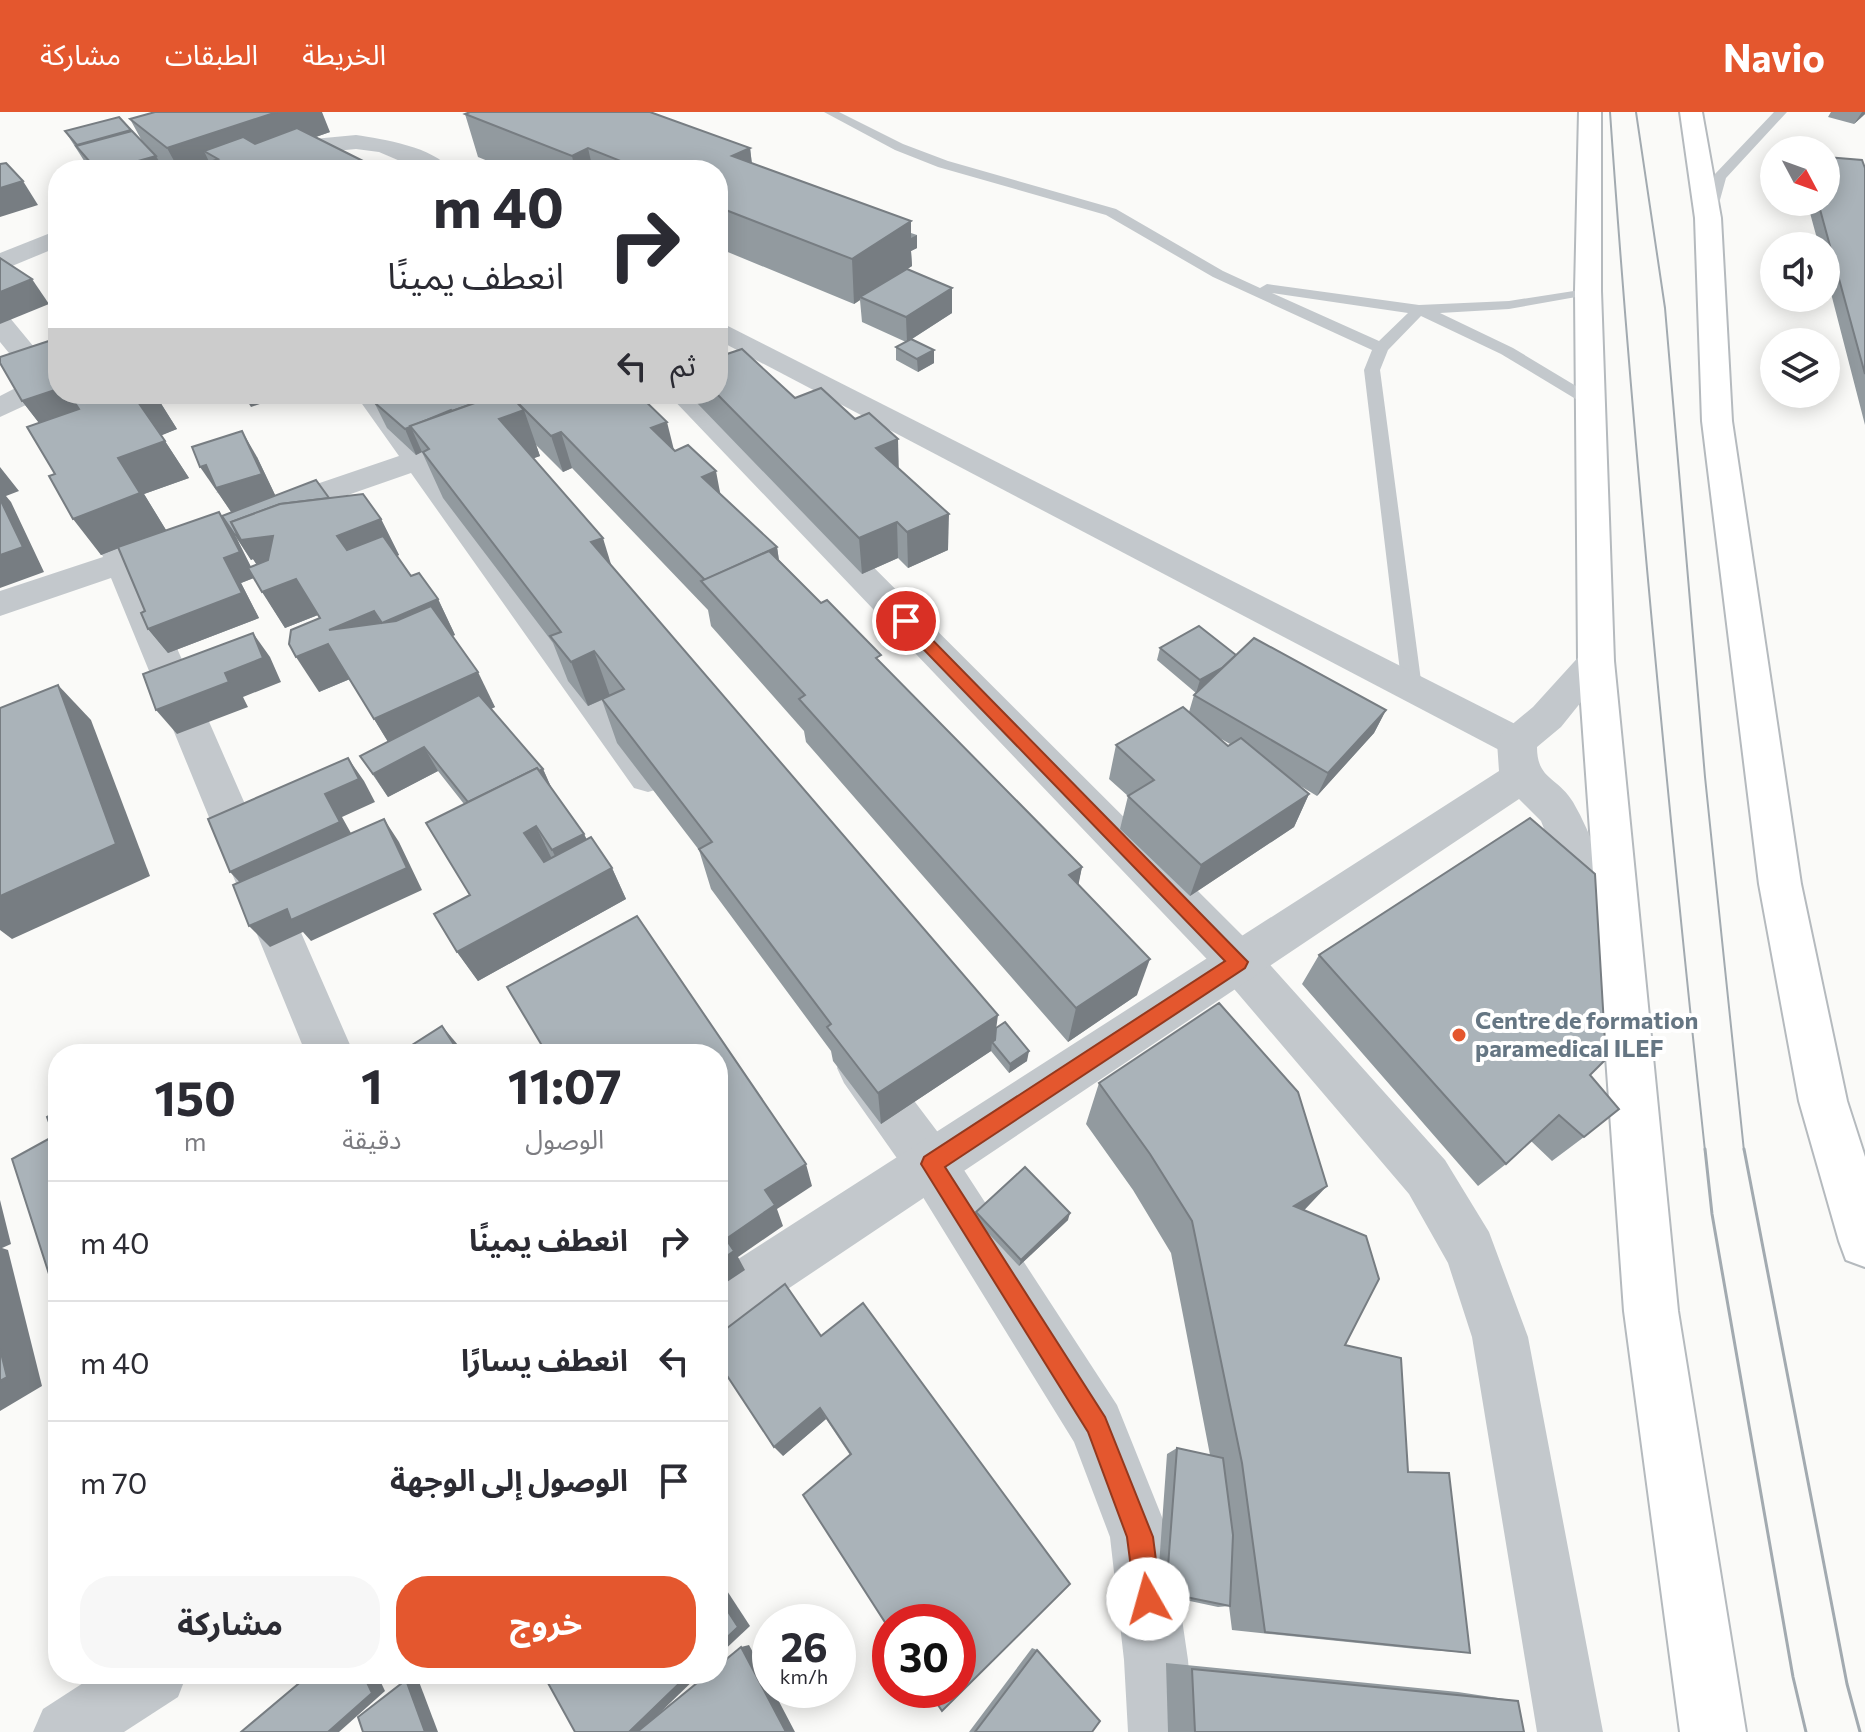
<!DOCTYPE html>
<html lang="ar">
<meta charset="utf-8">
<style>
:root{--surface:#fff;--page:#f7f7f7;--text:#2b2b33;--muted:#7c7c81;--line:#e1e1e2;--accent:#e4572e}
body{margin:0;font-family:Commissioner,"Noto Sans Arabic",sans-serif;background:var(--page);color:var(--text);direction:rtl;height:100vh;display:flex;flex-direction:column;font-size:30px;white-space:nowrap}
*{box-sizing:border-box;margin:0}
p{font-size:26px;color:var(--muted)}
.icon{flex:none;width:44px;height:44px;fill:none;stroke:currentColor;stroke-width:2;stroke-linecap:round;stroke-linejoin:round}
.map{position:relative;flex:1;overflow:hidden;direction:ltr}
.panel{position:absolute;left:48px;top:932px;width:680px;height:640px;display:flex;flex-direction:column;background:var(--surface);border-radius:32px;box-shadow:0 4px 20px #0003;direction:rtl}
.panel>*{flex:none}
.guide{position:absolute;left:48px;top:48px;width:680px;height:244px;border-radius:32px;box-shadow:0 4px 20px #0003;direction:rtl;background:#fff;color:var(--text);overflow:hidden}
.needle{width:52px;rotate:131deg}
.fabs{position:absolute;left:1760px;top:24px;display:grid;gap:16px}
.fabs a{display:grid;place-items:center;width:80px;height:80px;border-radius:50%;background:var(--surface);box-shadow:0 4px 20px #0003;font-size:40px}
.speed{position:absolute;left:752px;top:1492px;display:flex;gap:16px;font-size:40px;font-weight:700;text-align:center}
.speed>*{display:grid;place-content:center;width:104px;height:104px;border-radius:50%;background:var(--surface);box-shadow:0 4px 20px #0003;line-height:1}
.speed small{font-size:20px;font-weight:400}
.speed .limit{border:12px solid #d22;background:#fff;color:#111}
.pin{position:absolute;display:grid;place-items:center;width:68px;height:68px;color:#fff;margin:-34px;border:4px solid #fff;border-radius:50%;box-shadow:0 2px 8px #0007}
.me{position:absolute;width:88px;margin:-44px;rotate:353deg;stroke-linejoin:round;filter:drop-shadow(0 0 6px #0008)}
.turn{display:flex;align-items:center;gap:28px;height:168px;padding:0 32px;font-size:36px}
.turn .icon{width:104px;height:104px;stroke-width:2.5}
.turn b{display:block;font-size:56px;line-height:68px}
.then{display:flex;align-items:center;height:76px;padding:0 32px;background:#0003;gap:16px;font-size:30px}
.eta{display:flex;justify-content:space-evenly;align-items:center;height:136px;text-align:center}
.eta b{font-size:48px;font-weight:700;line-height:56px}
.cta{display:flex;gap:16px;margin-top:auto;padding:16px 32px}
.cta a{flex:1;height:92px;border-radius:32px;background:var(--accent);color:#fff;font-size:32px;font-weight:700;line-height:92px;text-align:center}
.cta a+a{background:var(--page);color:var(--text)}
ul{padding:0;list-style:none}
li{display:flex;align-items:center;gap:24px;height:120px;padding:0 32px;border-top:2px solid var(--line)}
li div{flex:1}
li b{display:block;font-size:30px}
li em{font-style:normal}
header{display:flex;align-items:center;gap:48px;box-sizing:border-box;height:112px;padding:0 40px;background:var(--accent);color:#fff}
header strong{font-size:38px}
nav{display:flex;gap:44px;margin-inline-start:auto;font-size:28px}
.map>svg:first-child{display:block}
</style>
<header>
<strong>Navio</strong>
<nav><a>الخريطة</a><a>الطبقات</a><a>مشاركة</a></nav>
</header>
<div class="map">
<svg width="1865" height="1620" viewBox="0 0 1865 1620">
<rect width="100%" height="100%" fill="#fafaf8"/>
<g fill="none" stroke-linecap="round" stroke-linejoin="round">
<!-- primary casing -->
<g stroke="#b5babe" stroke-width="4">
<g id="primary">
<polygon points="1579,0 1601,0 1601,179 1614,549 1678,1199 1746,1620 1680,1620 1624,1199 1578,549 1575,179"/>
<polygon points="1680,0 1702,0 1721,106 1732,309 1801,772 1847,989 1865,1045 1865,1155 1846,1148 1839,1129 1799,989 1759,772 1702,309 1695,106"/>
</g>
</g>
<!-- service -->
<g fill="#c3c8cc" fill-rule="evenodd">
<path d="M824,0H839L903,32L948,49L1116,97L1223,159L1260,176L1267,172L1419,193L1509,189L1593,176V182L1509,197L1440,201L1513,236L1596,286V292H1584L1501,242L1421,204L1388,238L1380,258L1422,576L1419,581H1405L1402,576L1364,258L1372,238L1213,165L1106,103L938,55L895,38ZM1272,181L1408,201L1379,229Z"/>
<polygon points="1774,0 1787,0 1726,66 1715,106 1703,109 1701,106 1715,62"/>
</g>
<!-- minor -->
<g fill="#c3c8cc" fill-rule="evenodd">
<path d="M356,23C383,27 434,35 451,58H421L379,40L356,37L303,42L243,58H206L210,53L303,28Z"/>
<polygon points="58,118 58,135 0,159 0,141"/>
<polygon points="0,204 10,206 53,258 58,257 58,282 67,282 69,287 65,293 54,296 43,293 39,287 0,305 0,284 31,268 0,230"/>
<polygon points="718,209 1531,620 1537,630 1531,640 1517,645 1503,640 718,228"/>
<polygon points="355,282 385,282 425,335 440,331 451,333 456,340 451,347 437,352 662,654 668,665 662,676 648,680 634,676 411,361 279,407 267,410 255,407 251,400 255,393 399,344"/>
<polygon points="668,282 700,282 1255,836 1445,1048 1489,1120 1528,1225 1603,1620 1537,1620 1472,1225 1448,1151 1409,1082 1223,864"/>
<polygon points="94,374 105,377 110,384 132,435 149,430 161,433 166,441 161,449 142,456 354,942 306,942 111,466 0,504 0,479 103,445 78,384 83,377"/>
<polygon points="861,934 878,941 949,1035 1117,1293 1170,1425 1188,1548 1194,1620 1128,1620 1124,1548 1110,1425 1074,1330 913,1069 844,971 837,956 844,941"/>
</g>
<!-- tertiary -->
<g fill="#c3c8cc" fill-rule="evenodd">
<path d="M1596,536L1609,540L1614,549L1561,615L1537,635C1537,668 1558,665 1573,690C1593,724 1604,764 1619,801L1612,814L1597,819L1582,814L1541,709L1519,687L737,1211L718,1219V1160L1499,659L1497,630L1503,620L1533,595L1583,540Z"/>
<polygon points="97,1562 187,1562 178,1585 124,1620 33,1620 43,1597"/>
</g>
<!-- primary -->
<use href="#primary" fill="#fff" fill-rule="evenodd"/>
<!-- tram-far1 -->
<g stroke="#a2aab0" stroke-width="2">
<path d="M1610,0C1634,347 1668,693 1705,1039"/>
<polyline points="1636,0 1665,196 1705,665 1744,1039"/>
</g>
<!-- tram -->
<g stroke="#a2aab0" stroke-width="3">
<polyline points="1705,1037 1712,1102 1793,1565 1806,1620"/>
<polyline points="1744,1037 1847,1572 1860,1620"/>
</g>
</g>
<!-- wall -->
<g fill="#929a9f" fill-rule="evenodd">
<polygon points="1831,0 1865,0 1865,2 1854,12 1828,5"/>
<polygon points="465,2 750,36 752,52 911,109 911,121 917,123 917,136 911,139 912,154 907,157 952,176 952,201 912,227 934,251 918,260 896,248 896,235 906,230 862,210 860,188 854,192 718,136 718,58 510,58 478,45"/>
<polygon points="130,7 330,20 316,25 381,58 170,58 160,50 164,58 90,58 65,19 131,18 142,29"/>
<polygon points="1865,56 1865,313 1826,162 1826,134 1819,134 1807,90 1826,90"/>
<polygon points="58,282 155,282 177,317 161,323 189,366 144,382 166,418 143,427 219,400 236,425 251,455 257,453 253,447 251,448 222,404 231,400 218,380 216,381 257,345 275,383 329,386 381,407 399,443 397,444 411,464 438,487 455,523 452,524 495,595 491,597 543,657 552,677 584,722 587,728 612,756 626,787 478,869 457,840 470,783 464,692 438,659 388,685 360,644 388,630 350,567 319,580 320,506 318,503 285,516 254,466 241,471 259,506 168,541 148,517 145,499 118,436 101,443 55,362 39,311 22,289"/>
<polygon points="370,282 638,282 674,338 777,435 779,448 1082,755 1078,772 1137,883 1068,930 806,630 804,619 711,514 708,498 572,356 563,360 536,333 540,344 533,346 611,454 996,916 1027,949 1009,961 991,939 881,1012 833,949 831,939 711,777 699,738 617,631 602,588 588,594 568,569 553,531 443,386 422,340 416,343 387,316"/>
<polygon points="696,282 795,286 899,357 948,438 908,456 898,446 862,462 697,291"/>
<path d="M1160,536L1236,543L1386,598L1374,621L1317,684L1294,670L1309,682L1294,715L1190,784L1120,717L1128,684L1109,667L1116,633L1189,600L1194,583L1196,581L1157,548ZM1216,624L1230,632L1228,634Z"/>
<polygon points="1319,843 1590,963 1584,1025 1552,1049 1531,1029 1506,1052 1478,1074 1302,872"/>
<polygon points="1099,971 1304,1098 1345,1233 1408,1360 1470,1541 1416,1537 1232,1518 1229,1494 1218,1495 1157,1482 1167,1342 1177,1336 1210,1343 1171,1141 1133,1078 1086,1012"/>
<polygon points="976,1100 1068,1108 1019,1154 975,1107"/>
<polygon points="863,1191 850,1343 826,1307 783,1344 821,1224"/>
<polygon points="1032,1536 1037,1538 1092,1620 969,1620"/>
<polygon points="1166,1551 1458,1580 1518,1589 1524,1620 1168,1620"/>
</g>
<!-- shaded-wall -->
<g fill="#777d82">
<polygon points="277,0 322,0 330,20 223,57 218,47 204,39 213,58 192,57 193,58 179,58 167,36"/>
<polygon points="1862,0 1865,0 1865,2 1854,12"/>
<polygon points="588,36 593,58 575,58 572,44"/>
<polygon points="750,36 755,79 732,44"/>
<polygon points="156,44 164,58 106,58"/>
<polygon points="23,69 38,93 0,105 0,76"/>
<polygon points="911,109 911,126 917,123 917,136 911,139 912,154 863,186 860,185 860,188 854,192 852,147"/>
<polygon points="32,167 49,192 0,212 0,180"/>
<polygon points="952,176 952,201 907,230 906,205"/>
<polygon points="934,238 934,251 918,260 917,247"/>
<polygon points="58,277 58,282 70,282 90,311 50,325 22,289"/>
<polygon points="151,282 155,282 177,317 160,324 136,287"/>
<polygon points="243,282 289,282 251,295"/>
<polygon points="517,284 520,293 524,298 540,344 516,353 462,308"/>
<polygon points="667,310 676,346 651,316"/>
<polygon points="411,315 422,340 416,343 405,317"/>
<polygon points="242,319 257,345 277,387 232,401 200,355"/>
<polygon points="561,320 572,356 563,360 551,324"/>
<polygon points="898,327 899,364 876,336"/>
<polygon points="165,329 189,366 144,382 166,418 101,443 73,407 118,346"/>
<polygon points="0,355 19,379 6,384 11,390 44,460 0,476"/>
<polygon points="716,359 723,396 702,365"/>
<polygon points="219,400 236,425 256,465 241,471 259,506 168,541 148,517 224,446"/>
<polygon points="949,402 948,438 908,456 907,420"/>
<polygon points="381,407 399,443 357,460 337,424"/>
<polygon points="897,410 898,446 862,462 859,426"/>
<polygon points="344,413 265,465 253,447 251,448 235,423"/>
<polygon points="603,426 617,472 591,430"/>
<polygon points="777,435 782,471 706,469"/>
<polygon points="296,467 318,503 285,516 262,480"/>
<polygon points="438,487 455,523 402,546 382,511"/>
<polygon points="374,499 394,535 329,518"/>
<polygon points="253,521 270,545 281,570 243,585 248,595 177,622 156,598 225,561"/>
<polygon points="328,532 350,567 319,580 296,545"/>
<polygon points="594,539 610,584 588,594 571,550"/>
<polygon points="1239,546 1196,581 1200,568"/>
<polygon points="478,560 495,595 395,641 374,607"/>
<polygon points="58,573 91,608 150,764 12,827 0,818 0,784"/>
<polygon points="1386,598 1374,621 1317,684 1328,661"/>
<polygon points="424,635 438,659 388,685 373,662"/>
<polygon points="348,646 364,669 375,690 342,705 357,732 251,782 230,760 325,682"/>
<polygon points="543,657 553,680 472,696"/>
<polygon points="1309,682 1294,715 1190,784 1201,753"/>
<polygon points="384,707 399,730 422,778 311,829 303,820 270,835 249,814"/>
<polygon points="536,714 552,747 541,753 524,721"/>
<polygon points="584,722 599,754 568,770 552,738"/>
<polygon points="1082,755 1074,795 1069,763"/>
<polygon points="612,756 626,787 478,869 457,840"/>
<polygon points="1150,847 1137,883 1068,930 1076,896"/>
<polygon points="998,903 994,933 992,930 991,939 881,1012 878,981"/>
<polygon points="442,914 458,933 464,942 460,942"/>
<polygon points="1029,939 1027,949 1009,961 1010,952"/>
<polygon points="806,1052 812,1074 777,1097 783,1114 738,1145 745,1158 718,1176 718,1150 726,1127 765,1078"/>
<polygon points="1327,1074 1295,1108 1294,1094"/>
<polygon points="0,1088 11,1132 2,1136 8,1138 42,1274 0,1299"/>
<polygon points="1070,1101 1068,1108 1019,1154 1021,1148"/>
<polygon points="820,1296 826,1307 783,1344 774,1335"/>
<polygon points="718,1465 750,1514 718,1544"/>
<polygon points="749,1533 770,1572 770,1578 773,1578 795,1620 786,1620 741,1535"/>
<polygon points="363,1562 377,1562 385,1579 339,1620 328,1620"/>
<polygon points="689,1562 700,1562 640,1620 629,1620"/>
<polygon points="418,1567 438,1620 425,1620 406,1568"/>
</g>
<!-- building -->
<g fill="#aab3b9" stroke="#777d82" stroke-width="2">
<polygon points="155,0 277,0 167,36 130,7"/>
<polygon points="470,0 650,0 750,36 732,44 911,109 852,147 718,95 718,58 639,58 641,57 588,36 572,44 465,2"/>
<polygon points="119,5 131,18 77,33 65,19"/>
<polygon points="297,16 381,58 194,58 192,57 218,47 204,39 243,25 255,32"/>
<polygon points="132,19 156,44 106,58 97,58 76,34"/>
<polygon points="1826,45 1862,48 1865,56 1865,262 1818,90 1826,90"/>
<polygon points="6,51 23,69 0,76 0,52"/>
<polygon points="0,146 32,167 0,180"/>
<polygon points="907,157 952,176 906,205 860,185"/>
<polygon points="58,226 58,277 22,289 0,251 0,245"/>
<polygon points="911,227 934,238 917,247 896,235"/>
<polygon points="742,237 795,286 821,276 855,307 869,301 898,327 876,336 949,402 907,420 897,410 859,426 717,282 718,245"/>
<polygon points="69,282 151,282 136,287 165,329 118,346 140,381 73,407 49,364 55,362 27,315 79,297"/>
<polygon points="370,282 396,282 376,290"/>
<polygon points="396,282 500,282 452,299 451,298 405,317 375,291"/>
<polygon points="500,282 509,282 524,298 499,307 603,426 591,430 998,903 878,981 827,915 831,912 699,737 712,730 602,587 624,577 594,539 571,550 550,524 561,520 423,340 429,337 410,314"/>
<polygon points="522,282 537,282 526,286"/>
<polygon points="537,282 557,282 559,284 564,282 638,282 667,310 651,316 675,339 688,333 716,359 702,365 777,435 705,468 561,320 551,324 517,290"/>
<polygon points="242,319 262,362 216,376 206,353 200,355 192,335"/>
<polygon points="316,368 329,386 280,392 231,410 237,422 235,423 222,404"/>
<polygon points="363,382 381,407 337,424 347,438 383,424 411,464 419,461 438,487 382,511 374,499 329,518 396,509 431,494 478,560 374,607 328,532 296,545 289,532 291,518 320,506 296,467 262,480 248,456 268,448 273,424 241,428 231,410 280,392"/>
<polygon points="0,387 23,435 0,443"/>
<polygon points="219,400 240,440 224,446 242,481 148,517 141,501 145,499 118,435"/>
<polygon points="769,439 821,491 827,488 881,543 876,546 1082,755 1069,763 1150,847 1076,896 799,587 805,583 701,469"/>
<polygon points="1199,514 1236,543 1222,556 1200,568 1160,536"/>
<polygon points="253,521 263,546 225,561 229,570 156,598 143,562"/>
<polygon points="1254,526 1386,598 1328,661 1194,583"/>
<polygon points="58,573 116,732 0,784 0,596"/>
<polygon points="479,583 543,657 539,659 537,656 468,690 424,635 373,662 360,644"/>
<polygon points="1183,595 1228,634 1241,626 1309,682 1201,753 1128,684 1154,668 1116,633"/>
<polygon points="348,646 359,667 325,682 340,710 230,760 208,707"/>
<polygon points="537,656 584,722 552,738 536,714 524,721 544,750 591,725 612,756 457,840 434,802 470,783 426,711"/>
<polygon points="1530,706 1595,762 1606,947 1590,963 1619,997 1584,1025 1559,1003 1506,1052 1319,843"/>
<polygon points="384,707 407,756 291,808 287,797 249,814 233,773"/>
<polygon points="637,804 806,1052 765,1078 775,1093 726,1127 734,1139 718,1150 718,942 547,942 507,875"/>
<polygon points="1219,891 1298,980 1327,1074 1294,1094 1366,1124 1379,1167 1345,1233 1401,1246 1408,1360 1449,1361 1470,1541 1265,1520 1242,1351 1192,1109 1150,1042 1099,971"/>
<polygon points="1005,910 1029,939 1010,952 992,930 995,928 996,916"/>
<polygon points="442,914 460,942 398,942"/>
<polygon points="58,999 58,1190 12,1047 54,1024 47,1005"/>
<polygon points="1025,1055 1070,1101 1021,1148 976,1100"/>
<polygon points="785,1172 821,1224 863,1191 1070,1472 942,1599 928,1578 958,1578 958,1510 890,1510 890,1518 803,1383 851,1342 820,1296 774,1335 718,1250 718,1223"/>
<polygon points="0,1237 7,1265 0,1269"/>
<polygon points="1177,1336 1223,1346 1233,1423 1230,1494 1166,1481"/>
<polygon points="718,1484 738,1515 718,1534"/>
<polygon points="741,1535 786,1620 637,1620 708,1562 718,1562 718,1554"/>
<polygon points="1037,1538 1100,1609 1092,1620 975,1620"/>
<polygon points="1192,1557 1518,1589 1524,1620 1195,1620"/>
<polygon points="310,1562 363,1562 372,1581 328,1620 241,1620"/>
<polygon points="543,1562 689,1562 629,1620 575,1620"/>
<polygon points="406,1568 425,1620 363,1620 358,1605"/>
</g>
<!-- route -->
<polygon fill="#e4572e" stroke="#94391e" stroke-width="2" points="906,504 911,506 1248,850 1245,856 945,1055 1105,1305 1153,1425 1161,1487 1157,1496 1148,1499 1139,1496 1135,1487 1127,1425 1088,1320 921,1052 924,1045 1225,849 900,513 898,509"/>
<!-- markers -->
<circle fill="#e4572e" stroke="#fff" stroke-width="3" cx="1459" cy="923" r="8"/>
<g text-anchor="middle" stroke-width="8" stroke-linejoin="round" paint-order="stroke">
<!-- poi labels -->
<g font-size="24" font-weight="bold" fill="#657683" stroke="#fff" text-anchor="start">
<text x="1475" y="917">Centre de formation<tspan x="1475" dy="28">paramedical ILEF</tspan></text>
</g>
</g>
</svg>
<div class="fabs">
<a><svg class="needle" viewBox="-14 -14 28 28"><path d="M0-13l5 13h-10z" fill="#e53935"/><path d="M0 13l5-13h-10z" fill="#7c7c81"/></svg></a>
<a><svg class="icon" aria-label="sound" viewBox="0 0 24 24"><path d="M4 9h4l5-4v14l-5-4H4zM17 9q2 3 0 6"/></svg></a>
<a><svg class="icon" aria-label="layers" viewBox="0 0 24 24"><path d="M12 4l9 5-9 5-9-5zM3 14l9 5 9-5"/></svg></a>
</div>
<div class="speed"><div>26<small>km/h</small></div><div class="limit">30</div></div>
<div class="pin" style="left:906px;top:509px;background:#d93025"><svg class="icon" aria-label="arrive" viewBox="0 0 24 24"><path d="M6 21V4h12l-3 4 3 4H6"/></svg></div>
<svg class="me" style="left:1148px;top:1487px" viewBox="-20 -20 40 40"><circle r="19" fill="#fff"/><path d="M0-13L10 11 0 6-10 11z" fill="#e4572e"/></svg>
<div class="guide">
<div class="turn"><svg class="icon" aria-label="right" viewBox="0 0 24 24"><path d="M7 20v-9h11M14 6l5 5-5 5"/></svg><div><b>40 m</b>انعطف يمينًا</div></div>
<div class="then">ثم<svg class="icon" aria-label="left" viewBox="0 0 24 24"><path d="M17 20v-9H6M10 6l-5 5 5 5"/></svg></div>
</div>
<section class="panel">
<div class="eta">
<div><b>11:07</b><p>الوصول</p></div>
<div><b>1</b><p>دقيقة</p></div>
<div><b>150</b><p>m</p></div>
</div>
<ul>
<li><svg class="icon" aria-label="right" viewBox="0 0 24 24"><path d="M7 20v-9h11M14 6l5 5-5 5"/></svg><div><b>انعطف يمينًا</b></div><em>40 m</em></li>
<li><svg class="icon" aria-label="left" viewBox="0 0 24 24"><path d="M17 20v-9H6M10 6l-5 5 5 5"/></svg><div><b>انعطف يسارًا</b></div><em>40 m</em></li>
<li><svg class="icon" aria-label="arrive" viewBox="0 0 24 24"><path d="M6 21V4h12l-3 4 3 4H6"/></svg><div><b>الوصول إلى الوجهة</b></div><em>70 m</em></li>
</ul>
<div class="cta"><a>خروج</a><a>مشاركة</a></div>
</section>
</div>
